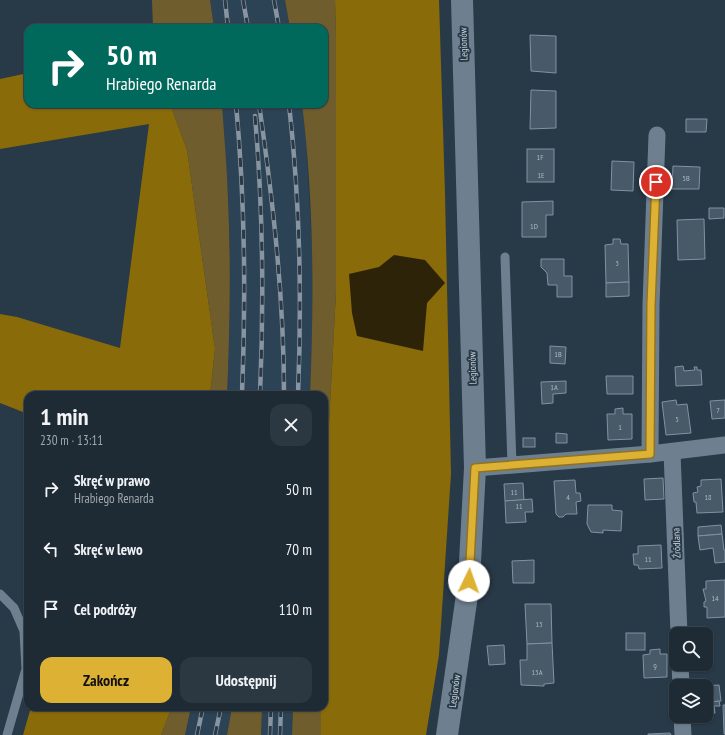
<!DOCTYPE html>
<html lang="pl">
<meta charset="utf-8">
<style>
:root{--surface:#1e2b35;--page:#2b3741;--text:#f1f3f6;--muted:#a1a7ad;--line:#3c4750;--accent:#ddb133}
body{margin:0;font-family:"PT Sans Narrow",sans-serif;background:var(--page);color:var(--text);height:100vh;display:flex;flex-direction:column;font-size:15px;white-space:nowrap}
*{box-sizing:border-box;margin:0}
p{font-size:13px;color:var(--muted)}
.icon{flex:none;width:22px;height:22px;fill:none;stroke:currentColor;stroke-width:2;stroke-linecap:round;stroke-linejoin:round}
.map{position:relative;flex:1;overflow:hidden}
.panel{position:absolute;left:24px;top:391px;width:304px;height:320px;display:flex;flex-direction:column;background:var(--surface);border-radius:12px;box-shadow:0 1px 3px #0004,0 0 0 1px var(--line)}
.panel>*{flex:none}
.guide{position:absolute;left:24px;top:24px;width:304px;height:84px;border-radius:12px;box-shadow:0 1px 3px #0004,0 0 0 1px var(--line);background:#00695c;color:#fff;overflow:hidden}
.tools{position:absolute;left:669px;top:627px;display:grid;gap:8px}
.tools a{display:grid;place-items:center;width:44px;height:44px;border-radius:8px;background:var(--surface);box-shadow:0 1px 3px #0004,0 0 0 1px var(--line);font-size:20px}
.pin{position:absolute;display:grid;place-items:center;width:34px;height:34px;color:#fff;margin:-17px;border:2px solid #fff;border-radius:50%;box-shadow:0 1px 4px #0007}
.me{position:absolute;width:44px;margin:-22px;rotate:3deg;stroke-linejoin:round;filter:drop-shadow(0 0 3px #0008)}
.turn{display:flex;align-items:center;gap:14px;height:84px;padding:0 16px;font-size:18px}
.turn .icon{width:52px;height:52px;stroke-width:2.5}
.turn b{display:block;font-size:28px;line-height:34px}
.round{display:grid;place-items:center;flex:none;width:42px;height:42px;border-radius:12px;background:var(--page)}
.overview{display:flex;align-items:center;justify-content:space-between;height:68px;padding:0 16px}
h1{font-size:24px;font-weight:600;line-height:30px}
.cta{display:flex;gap:8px;margin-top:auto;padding:8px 16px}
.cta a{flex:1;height:46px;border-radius:12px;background:var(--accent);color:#111;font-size:16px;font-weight:600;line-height:46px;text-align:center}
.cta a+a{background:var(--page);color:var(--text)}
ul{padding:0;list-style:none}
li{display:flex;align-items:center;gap:12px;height:60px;padding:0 16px}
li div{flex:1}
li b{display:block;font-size:15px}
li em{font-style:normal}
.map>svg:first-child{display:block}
</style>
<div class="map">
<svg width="725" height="735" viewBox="0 0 725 735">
<rect width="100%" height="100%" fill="#283947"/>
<!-- built -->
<g fill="#2c4255">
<polygon points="210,0 285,0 290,28 214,28"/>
<polygon points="222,104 302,104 306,140 312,249 312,340 310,395 227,395 230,318 230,242 228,196"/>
<polygon points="191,707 232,707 227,735 185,735"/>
<polygon points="262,707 293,707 292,735 261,735"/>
</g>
<!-- green -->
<g fill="#6f5d2d">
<polygon points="152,0 210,0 214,28 153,28"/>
<path d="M285,0H335L336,37V292L324,518V395H310C314,298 314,201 302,104H324V28H290Z"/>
<path d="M170,104H222C224,135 227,167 228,198C231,264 230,329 227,395H210L215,349L187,150Z"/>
<polygon points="172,707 191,707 185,735 161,735"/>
<polygon points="232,707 262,707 261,735 227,735"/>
<polygon points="293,707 321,707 321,735 292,735"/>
</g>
<!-- forest -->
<g fill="#896b09">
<polygon points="335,0 439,0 445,193 451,474 439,655 426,735 321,735 321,707 324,707 324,518 336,292 336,37"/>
<polygon points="28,73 28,104 170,104 187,150 215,349 210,395 28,395 28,414 0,403 0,314 17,317 120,348 149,124 0,149 0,79"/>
<polygon points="31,707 172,707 161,735 23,735"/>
</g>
<!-- water -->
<polygon fill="#2d2308" points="394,255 425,260 445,283 427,303 423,351 357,336 352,313 349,274 379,267"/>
<!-- building -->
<g fill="#485968" stroke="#8093a4">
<polygon points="530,35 556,36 556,73 531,71"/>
<polygon points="531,90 556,91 556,128 530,129"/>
<polygon points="686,119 707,119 706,132 686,132"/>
<rect x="527" y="149" width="27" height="33"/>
<polygon points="612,161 634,162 633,191 611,190"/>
<polygon points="673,166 700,167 699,189 672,189"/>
<polygon points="553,201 553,215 546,215 546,237 522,237 522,202"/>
<polygon points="709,208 724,208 724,218 709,219"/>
<polygon points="704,219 705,259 678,260 677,220"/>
<polygon points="613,239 620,239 621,244 628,244 629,282 606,283 605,245 613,244"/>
<polygon points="541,259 564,259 564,276 572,276 572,297 557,297 557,285 548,285 547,273 541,267"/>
<polygon points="629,282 629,296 606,297 606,283"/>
<polygon points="550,346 566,347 565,364 550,363"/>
<polygon points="683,366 684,371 695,370 694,367 697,367 697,370 701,370 702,385 676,386 675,367"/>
<polygon points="606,376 633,376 633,394 607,394"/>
<polygon points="566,381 566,393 553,394 553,403 542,404 541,382"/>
<polygon points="676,400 677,405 687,404 691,433 666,435 662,402"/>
<polygon points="725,400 725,418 712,419 710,401"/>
<polygon points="623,408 623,414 632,414 632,439 608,440 607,414 615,414 615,409"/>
<polygon points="556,433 567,434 567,443 556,443"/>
<rect x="523" y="438" width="12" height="9"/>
<polygon points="663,478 664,499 645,500 644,479"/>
<polygon points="721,479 723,512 697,513 696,502 694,502 693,493 698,492 697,487 701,486 701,480"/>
<polygon points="575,480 576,493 580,493 581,501 576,502 577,514 566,514 563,517 559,517 556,514 554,481"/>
<polygon points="523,483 524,500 505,501 504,484"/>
<polygon points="532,499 533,512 525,512 526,522 506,523 505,501"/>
<polygon points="588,505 612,505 612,510 622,511 621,531 603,530 603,533 591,532 587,524"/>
<polygon points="721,525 722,534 698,536 698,527"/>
<polygon points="722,534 724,550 725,550 725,562 715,563 713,548 700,550 698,536"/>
<polygon points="661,545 662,568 639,569 638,565 634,565 633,554 638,554 638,546"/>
<polygon points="534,560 534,583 513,583 512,561"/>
<polygon points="725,580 725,617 707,618 707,607 704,607 704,602 706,601 703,589 706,589 706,581"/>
<polygon points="525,604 551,604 552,643 527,644"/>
<rect x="626" y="633" width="19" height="17"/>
<polygon points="552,643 554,683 544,684 544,686 521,685 520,660 527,660 527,644"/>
<polygon points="504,645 505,664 489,665 487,646"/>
<polygon points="660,649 660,654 667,654 667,677 644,678 643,655 650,654 650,650"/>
<polygon points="719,685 721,701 710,702 709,700 706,700 706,686 700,686"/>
<polygon points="706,700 709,700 710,702 719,701 720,706 714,706 715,713 706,713"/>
<polygon points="723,705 725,705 725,734 724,734"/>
<polygon points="670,733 671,735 648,735 648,734"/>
</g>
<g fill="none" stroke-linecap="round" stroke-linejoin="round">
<!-- service -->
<g stroke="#6e8090" stroke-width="9">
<polyline points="505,257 512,465"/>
<polyline points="0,594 14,608 24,631 26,669 7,735"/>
</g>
<!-- minor -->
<g stroke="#6e8090" stroke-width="17">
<polyline points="672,452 679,634"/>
<polyline points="650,454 651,305 657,135"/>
<polyline points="475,468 650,454 725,445"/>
<polyline points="680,664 681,686"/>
<polyline points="682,716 683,735"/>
</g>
<!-- tertiary -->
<polyline stroke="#6e8090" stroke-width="22" points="447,735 469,581 475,468 462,0"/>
<!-- rail casing -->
<g stroke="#8895a0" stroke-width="4.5">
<g id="rail">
<polyline points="225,0 228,28"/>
<polyline points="243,0 248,28"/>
<polyline points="274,0 279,28"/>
<path d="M236,104C245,201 246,298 242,395"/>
<path d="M259,104C273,201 284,297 284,395"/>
<path d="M289,104C300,201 302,298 298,395"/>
<path d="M255,116C263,209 264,302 260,395"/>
<polyline points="197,735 203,707"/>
<polyline points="215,735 221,707"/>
<polyline points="270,735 271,707"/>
<polyline points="280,735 281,707"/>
</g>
</g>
<!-- rail -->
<use href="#rail" stroke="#283947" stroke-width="3" stroke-dasharray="9" stroke-linecap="butt"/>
</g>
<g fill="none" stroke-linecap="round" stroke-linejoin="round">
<!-- route casing -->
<g stroke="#907321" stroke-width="10">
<polyline id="route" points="469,581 475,468 650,454 651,305 656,182"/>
</g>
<!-- route -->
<use href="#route" stroke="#ddb133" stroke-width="7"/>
</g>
<g text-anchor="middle" stroke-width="4" stroke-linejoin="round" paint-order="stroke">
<!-- number labels -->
<g font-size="8" fill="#acb8c3">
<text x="540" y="160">1F</text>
<text x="541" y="178">1E</text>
<text x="686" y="181">5B</text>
<text x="534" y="229">1D</text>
<text x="617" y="266">3</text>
<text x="558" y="357">1B</text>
<text x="554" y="390">1A</text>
<text x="718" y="413">7</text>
<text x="677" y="422">5</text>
<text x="620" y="430">1</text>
<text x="514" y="495">11</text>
<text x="568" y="500">4</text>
<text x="708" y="500">18</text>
<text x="519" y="509">11</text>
<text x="648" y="562">11</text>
<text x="715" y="601">14</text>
<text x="539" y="627">13</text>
<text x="655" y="669">9</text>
<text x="537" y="675">13A</text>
</g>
<!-- street labels -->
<g font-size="10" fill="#ced8e1" stroke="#283947">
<text transform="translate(463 44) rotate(-92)" y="4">Legionów</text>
<text transform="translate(472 368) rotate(-92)" y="4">Legionów</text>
<text transform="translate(676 543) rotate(-92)" y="4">Źródlana</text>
<text transform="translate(454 691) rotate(-82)" y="4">Legionów</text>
</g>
</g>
</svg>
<div class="tools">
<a><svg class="icon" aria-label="search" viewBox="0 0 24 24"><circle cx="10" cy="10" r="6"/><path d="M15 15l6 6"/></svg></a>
<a><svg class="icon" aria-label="layers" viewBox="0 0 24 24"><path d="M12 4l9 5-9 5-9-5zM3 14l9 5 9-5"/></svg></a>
</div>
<div class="pin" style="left:656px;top:182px;background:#d93025"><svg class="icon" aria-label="arrive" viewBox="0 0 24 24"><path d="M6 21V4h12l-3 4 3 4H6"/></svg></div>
<svg class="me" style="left:469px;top:581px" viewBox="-20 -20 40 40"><circle r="19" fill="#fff"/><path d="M0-13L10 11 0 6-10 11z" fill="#ddb133"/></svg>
<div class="guide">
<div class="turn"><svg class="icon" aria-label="right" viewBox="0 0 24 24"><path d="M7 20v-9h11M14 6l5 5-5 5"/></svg><div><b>50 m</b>Hrabiego Renarda</div></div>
</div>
<section class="panel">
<div class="overview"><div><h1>1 min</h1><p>230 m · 13:11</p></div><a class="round"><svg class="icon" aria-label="close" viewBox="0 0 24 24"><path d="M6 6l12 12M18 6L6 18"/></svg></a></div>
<ul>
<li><svg class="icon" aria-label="right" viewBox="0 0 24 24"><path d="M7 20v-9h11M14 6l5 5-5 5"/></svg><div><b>Skręć w prawo</b><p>Hrabiego Renarda</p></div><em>50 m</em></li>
<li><svg class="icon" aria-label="left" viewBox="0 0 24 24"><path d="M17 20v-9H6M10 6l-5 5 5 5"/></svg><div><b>Skręć w lewo</b></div><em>70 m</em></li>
<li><svg class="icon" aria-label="arrive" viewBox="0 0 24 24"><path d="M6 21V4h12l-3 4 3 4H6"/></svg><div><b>Cel podróży</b></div><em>110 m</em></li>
</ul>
<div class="cta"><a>Zakończ</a><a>Udostępnij</a></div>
</section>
</div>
